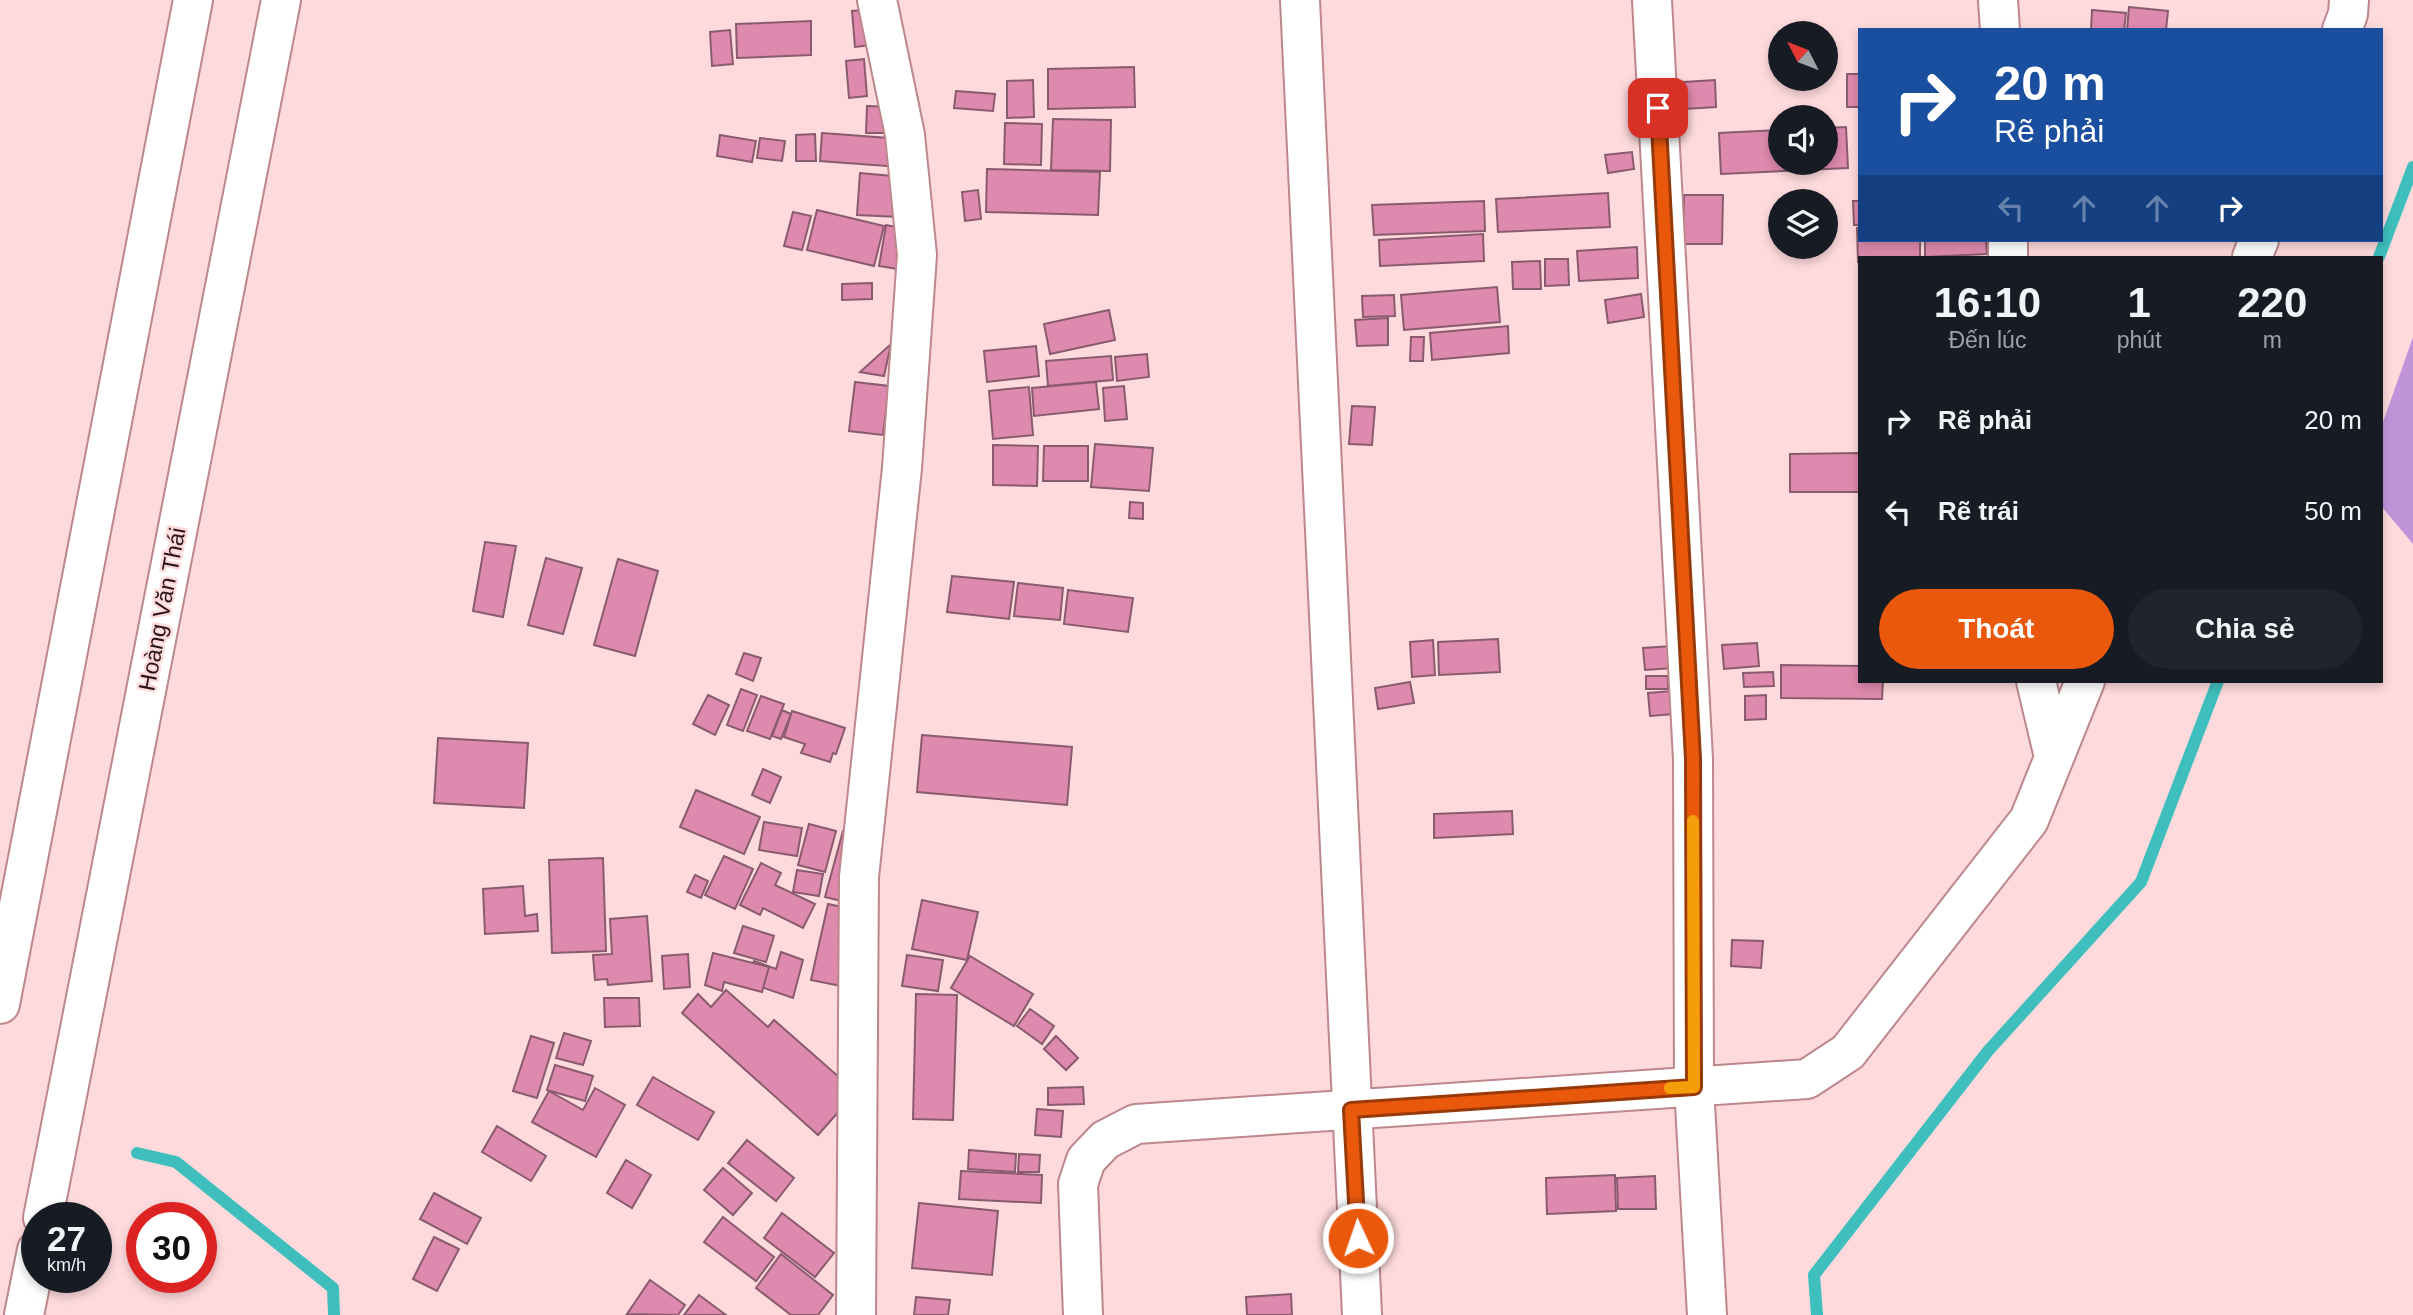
<!DOCTYPE html>
<html lang="vi">
<meta charset="utf-8">
<style>
:root{--surface:#171b24;--page:#20242c;--text:#f1f3f6;--muted:#9ea1a6;--accent:#ea580c}
body{margin:0;font-family:Arial,sans-serif;background:var(--page);color:var(--text);height:100vh;display:flex;flex-direction:column;font-size:26px;white-space:nowrap}
*{box-sizing:border-box;margin:0}
p{font-size:23px;color:var(--muted)}
.icon{flex:none;width:38px;height:38px;fill:none;stroke:currentColor;stroke-width:2;stroke-linecap:round;stroke-linejoin:round}
.map{position:relative;flex:1;overflow:hidden}
.details{position:absolute;left:1858px;top:256px;width:525px;height:427px;display:flex;flex-direction:column;background:var(--surface);border-radius:0px;box-shadow:0 4px 10px #0003}
.details>*{flex:none}
.banner{position:absolute;left:1858px;top:28px;width:525px;height:214px;border-radius:0px;box-shadow:0 4px 10px #0003;background:#1a4fa0;color:#fff;overflow:hidden}
.needle{width:46px;rotate:312deg}
.buttons{position:absolute;left:1768px;top:21px;display:grid;gap:14px}
.buttons a{display:grid;place-items:center;width:70px;height:70px;border-radius:50%;background:var(--surface);box-shadow:0 4px 10px #0003;font-size:35px}
.speed{position:absolute;left:21px;top:1202px;display:flex;gap:14px;font-size:35px;font-weight:700;text-align:center}
.speed>*{display:grid;place-content:center;width:91px;height:91px;border-radius:50%;background:var(--surface);box-shadow:0 4px 10px #0003;line-height:1}
.speed small{font-size:18px;font-weight:400}
.speed .limit{border:10px solid #d22;background:#fff;color:#111}
.pin{position:absolute;display:grid;place-items:center;width:60px;height:60px;color:#fff;margin:-30px;border-radius:14px;box-shadow:0 4px 10px #0006}
.me{position:absolute;width:77px;margin:-38px;rotate:357deg;stroke-linejoin:round;filter:drop-shadow(0 0 5px #0008)}
.turn{display:flex;align-items:center;gap:24px;height:147px;padding:0 21px;font-size:32px}
.turn .icon{width:91px;height:91px;stroke-width:2.5}
.turn b{display:block;font-size:49px;line-height:60px}
.lanes{display:flex;align-items:center;height:66px;padding:0 21px;background:#0003;justify-content:center;gap:35px;direction:ltr}
.lanes .off{opacity:.35}
.eta{display:flex;justify-content:space-evenly;align-items:center;height:119px;text-align:center}
.eta b{font-size:42px;font-weight:700;line-height:49px}
.action{display:flex;gap:14px;margin-top:auto;padding:14px 21px}
.action a{flex:1;height:80px;border-radius:42px;background:var(--accent);color:#fff;font-size:28px;font-weight:700;line-height:80px;text-align:center}
.action a+a{background:var(--page);color:var(--text)}
ul{padding:0;list-style:none}
li{display:flex;align-items:center;gap:21px;height:91px;padding:0 21px}
li div{flex:1}
li b{display:block;font-size:26px}
li em{font-style:normal}
.map>svg:first-child{display:block}
</style>
<div class="map">
<svg width="2413" height="1315" viewBox="0 0 2413 1315">
<rect width="100%" height="100%" fill="#fedadc"/>
<!-- forest -->
<polygon fill="#c194da" points="2413,337 2413,544 2382,507 2382,425"/>
<g fill="none" stroke-linecap="round" stroke-linejoin="round">
<!-- stream -->
<g stroke="#3ebfbd" stroke-width="12">
<polyline points="2379,257 2413,167"/>
<polyline points="137,1153 176,1162 333,1288 334,1315"/>
<polyline points="1817,1315 1814,1275 1988,1051 2141,882 2218,681"/>
</g>
</g>
<!-- building -->
<g fill="#de8aae" stroke="#8a5b6e" stroke-width="2">
<polygon points="2129,7 2168,11 2166,30 2127,30"/>
<polygon points="886,8 890,43 855,47 852,11"/>
<polygon points="2092,10 2126,13 2124,30 2091,30"/>
<polygon points="811,21 811,55 737,58 736,24"/>
<polygon points="730,30 733,64 712,66 710,32"/>
<polygon points="864,59 867,96 849,98 846,61"/>
<polygon points="1134,67 1135,107 1048,109 1048,69"/>
<rect x="1847" y="74" width="13" height="33"/>
<polygon points="1033,80 1034,117 1007,118 1007,81"/>
<polygon points="1715,80 1716,107 1685,109 1684,82"/>
<polygon points="956,91 995,94 993,111 954,108"/>
<polygon points="867,106 896,107 895,133 866,133"/>
<polygon points="1053,119 1111,120 1110,171 1051,170"/>
<polygon points="1005,123 1042,124 1041,165 1004,164"/>
<polygon points="1846,127 1848,168 1721,174 1719,133 1780,130 1780,163 1825,163 1825,128"/>
<polygon points="822,133 902,139 900,167 820,161"/>
<polygon points="815,134 816,161 796,161 796,135"/>
<polygon points="720,135 756,141 752,162 717,156"/>
<polygon points="760,138 785,141 782,161 757,158"/>
<polygon points="1632,152 1634,169 1608,173 1605,155"/>
<polygon points="987,169 1100,172 1098,215 986,212"/>
<polygon points="860,173 903,177 900,217 857,215"/>
<polygon points="978,190 981,219 965,221 962,192"/>
<polygon points="1608,193 1610,227 1498,232 1496,199"/>
<polygon points="1684,195 1723,195 1722,244 1683,244"/>
<polygon points="1484,201 1485,231 1374,235 1372,205"/>
<polygon points="1853,201 1860,201 1860,225 1854,225"/>
<polygon points="817,210 884,226 874,266 807,250"/>
<polygon points="793,212 811,216 802,250 784,246"/>
<polygon points="886,225 929,233 922,273 879,266"/>
<polygon points="1857,228 1860,228 1860,240 1920,240 1920,257 1860,257 1860,262 1858,262"/>
<polygon points="1483,234 1484,261 1380,266 1379,240"/>
<polygon points="1925,240 1986,240 1987,254 1925,257"/>
<polygon points="1637,247 1638,278 1579,281 1577,251"/>
<polygon points="1545,259 1568,259 1569,285 1545,286"/>
<polygon points="1540,261 1541,289 1513,289 1512,262"/>
<polygon points="872,283 872,299 842,300 842,284"/>
<polygon points="1497,287 1500,322 1404,330 1401,295"/>
<polygon points="1641,294 1644,317 1608,323 1605,300"/>
<polygon points="1394,295 1395,316 1363,317 1362,296"/>
<polygon points="1109,310 1115,340 1050,354 1044,324"/>
<polygon points="1388,318 1388,345 1357,346 1355,320"/>
<polygon points="1508,326 1509,353 1432,360 1430,333"/>
<polygon points="1411,337 1424,337 1423,361 1410,361"/>
<polygon points="891,344 884,376 860,372"/>
<polygon points="1036,346 1039,376 987,382 984,351"/>
<polygon points="1147,354 1149,377 1117,381 1115,357"/>
<polygon points="1111,356 1113,380 1048,386 1046,361"/>
<polygon points="855,382 889,386 883,435 849,431"/>
<polygon points="1096,382 1099,409 1034,416 1032,388"/>
<polygon points="1124,386 1127,419 1105,421 1103,388"/>
<polygon points="1029,387 1033,435 993,439 989,391"/>
<polygon points="1352,406 1375,407 1372,445 1349,444"/>
<polygon points="1095,444 1153,448 1149,491 1091,487"/>
<polygon points="993,445 1038,446 1037,486 993,485"/>
<polygon points="1044,446 1088,446 1088,481 1043,481"/>
<polygon points="1860,453 1860,492 1790,492 1790,454"/>
<polygon points="1130,502 1143,503 1143,519 1129,518"/>
<polygon points="485,542 516,546 503,617 473,611"/>
<polygon points="546,558 582,568 563,634 528,625"/>
<polygon points="618,559 658,571 635,656 594,645"/>
<polygon points="952,576 1014,582 1009,619 947,612"/>
<polygon points="1018,583 1063,588 1060,620 1014,616"/>
<polygon points="1068,590 1133,598 1128,632 1064,624"/>
<polygon points="1498,639 1500,672 1439,675 1438,642"/>
<polygon points="1433,640 1435,675 1412,677 1410,642"/>
<polygon points="1757,643 1759,666 1724,669 1722,645"/>
<polygon points="1672,646 1673,668 1645,670 1643,648"/>
<polygon points="744,653 761,658 753,681 736,674"/>
<polygon points="1781,665 1860,666 1860,681 1883,681 1882,699 1781,698"/>
<polygon points="1773,672 1774,686 1744,687 1743,673"/>
<rect x="1646" y="676" width="22" height="13"/>
<polygon points="1410,682 1414,703 1378,709 1375,688"/>
<polygon points="741,689 757,695 743,731 727,725"/>
<polygon points="1672,691 1674,714 1650,716 1648,693"/>
<polygon points="708,695 729,705 715,735 693,724"/>
<polygon points="1766,695 1766,719 1745,720 1745,696"/>
<polygon points="761,696 784,704 770,739 747,731"/>
<polygon points="782,710 791,714 781,739 772,736"/>
<polygon points="792,711 845,728 836,754 833,753 830,762 801,753 805,744 784,737"/>
<polygon points="922,735 1072,747 1067,805 917,792"/>
<polygon points="438,738 528,743 524,808 434,803"/>
<polygon points="763,769 781,777 770,803 752,795"/>
<polygon points="696,790 760,817 744,854 680,827"/>
<polygon points="1512,811 1513,834 1434,838 1434,814"/>
<polygon points="764,822 802,828 797,856 759,850"/>
<polygon points="809,824 836,831 825,872 798,865"/>
<polygon points="843,831 871,838 854,904 825,897"/>
<polygon points="724,856 753,869 735,909 705,895"/>
<polygon points="603,858 606,951 552,953 549,860"/>
<polygon points="761,863 781,873 775,885 815,904 803,928 763,908 760,915 740,905"/>
<polygon points="797,870 823,874 819,896 793,892"/>
<polygon points="695,875 708,881 701,898 687,892"/>
<polygon points="523,886 525,916 537,914 538,931 485,934 483,889"/>
<polygon points="922,900 978,912 967,960 912,949"/>
<polygon points="828,904 862,911 846,987 811,980"/>
<polygon points="647,916 652,981 608,985 607,979 595,980 593,955 612,954 610,919"/>
<polygon points="743,926 774,936 766,962 734,953"/>
<polygon points="1732,940 1763,941 1761,968 1731,966"/>
<polygon points="781,952 803,960 793,998 747,982 754,961 776,969"/>
<polygon points="713,953 769,967 762,992 724,982 722,991 705,985"/>
<polygon points="688,954 690,987 664,989 662,956"/>
<polygon points="907,955 943,960 938,991 902,986"/>
<polygon points="970,956 1033,994 1014,1026 951,988"/>
<polygon points="726,990 768,1027 774,1020 856,1092 818,1135 682,1013 698,994 711,1007"/>
<polygon points="916,994 957,995 953,1120 913,1119"/>
<polygon points="604,998 639,998 640,1026 605,1027"/>
<polygon points="1030,1009 1054,1026 1042,1044 1017,1026"/>
<polygon points="564,1033 591,1041 583,1065 556,1058"/>
<polygon points="531,1036 554,1043 537,1098 513,1091"/>
<polygon points="1056,1036 1078,1058 1066,1070 1044,1049"/>
<polygon points="555,1065 593,1076 585,1101 547,1090"/>
<polygon points="653,1077 714,1112 698,1140 637,1105"/>
<polygon points="1083,1087 1084,1104 1048,1105 1048,1088"/>
<polygon points="595,1088 625,1105 596,1157 532,1122 549,1091 583,1110"/>
<polygon points="1037,1109 1063,1111 1061,1137 1035,1135"/>
<polygon points="497,1126 546,1156 531,1181 482,1152"/>
<polygon points="747,1140 794,1178 776,1201 728,1163"/>
<polygon points="969,1150 1016,1154 1015,1172 968,1169"/>
<polygon points="1019,1154 1040,1155 1039,1172 1018,1172"/>
<polygon points="626,1160 651,1175 632,1208 607,1193"/>
<polygon points="723,1168 752,1193 733,1215 704,1190"/>
<polygon points="961,1171 1042,1175 1041,1203 959,1199"/>
<polygon points="1615,1175 1616,1211 1547,1214 1546,1178"/>
<polygon points="1655,1176 1656,1209 1618,1209 1617,1178"/>
<polygon points="434,1193 481,1218 467,1244 420,1219"/>
<polygon points="919,1203 998,1211 992,1275 912,1268"/>
<polygon points="782,1213 834,1253 815,1277 764,1238"/>
<polygon points="723,1217 774,1257 756,1281 704,1242"/>
<polygon points="434,1237 459,1249 437,1291 413,1279"/>
<polygon points="781,1254 833,1295 818,1315 791,1315 756,1288"/>
<polygon points="650,1280 685,1305 678,1315 627,1314"/>
<polygon points="1291,1294 1292,1315 1247,1315 1246,1297"/>
<polygon points="699,1295 726,1315 684,1315"/>
<polygon points="916,1297 950,1300 948,1315 914,1315"/>
</g>
<g fill="none" stroke-linecap="round" stroke-linejoin="round">
<!-- minor casing -->
<g stroke="#bd878c" stroke-width="42">
<g id="minor">
<polyline points="1300,0 1362,1315"/>
<polyline points="1652,0 1693,759 1694,1087 1707,1315"/>
<polyline points="1998,0 2000,30"/>
<polyline points="2342,30 2348,14 2349,0"/>
<polyline points="2008,240 2008,257"/>
<polyline points="2252,257 2259,240"/>
<polyline points="2036,681 2054,757"/>
<polyline points="856,1315 859,877 902,468 917,255 905,135 877,0"/>
<polyline points="1083,1315 1078,1184 1086,1160 1105,1140 1136,1124 1807,1079 1848,1052 2029,820 2085,681"/>
</g>
</g>
<!-- major casing -->
<g stroke="#bd878c" stroke-width="42">
<g id="major">
<polyline points="0,1004 193,0"/>
<polyline points="43,1218 281,0"/>
<polyline points="24,1315 37,1250"/>
</g>
</g>
<!-- minor -->
<use href="#minor" stroke="#fff" stroke-width="38"/>
<!-- major -->
<use href="#major" stroke="#fff" stroke-width="38"/>
</g>
<g fill="none" stroke-linecap="round" stroke-linejoin="round">
<!-- route casing -->
<g stroke="#983908" stroke-width="18">
<polyline id="route" points="1358,1238 1351,1110 1694,1087 1693,759 1658,108"/>
</g>
<!-- route -->
<use href="#route" stroke="#ea580c" stroke-width="12"/>
<!-- slow -->
<polyline stroke="#f59e0b" stroke-width="12" points="1670,1088 1694,1087 1693,821"/>
</g>
<g text-anchor="middle" stroke-width="5" stroke-linejoin="round" paint-order="stroke">
<!-- street labels -->
<g font-size="23" fill="#291517" stroke="#fedadc">
<text transform="translate(162 609) rotate(-79)" y="8">Hoàng Văn Thái</text>
</g>
</g>
</svg>
<div class="buttons">
<a><svg class="needle" viewBox="-14 -14 28 28"><path d="M0-13l5 13h-10z" fill="#e53935"/><path d="M0 13l5-13h-10z" fill="#9ea1a6"/></svg></a>
<a><svg class="icon" aria-label="sound" viewBox="0 0 24 24"><path d="M4 9h4l5-4v14l-5-4H4zM17 9q2 3 0 6"/></svg></a>
<a><svg class="icon" aria-label="layers" viewBox="0 0 24 24"><path d="M12 4l9 5-9 5-9-5zM3 14l9 5 9-5"/></svg></a>
</div>
<div class="speed"><div>27<small>km/h</small></div><div class="limit">30</div></div>
<div class="pin" style="left:1658px;top:108px;background:#d93025"><svg class="icon" aria-label="arrive" viewBox="0 0 24 24"><path d="M6 21V4h12l-3 4 3 4H6"/></svg></div>
<svg class="me" style="left:1358px;top:1238px" viewBox="-20 -20 40 40"><circle r="17" fill="#ea580c" stroke="#fff" stroke-width="3"/><path d="M0-11L8 9 0 5-8 9z" fill="#fff"/></svg>
<div class="banner">
<div class="turn"><svg class="icon" aria-label="right" viewBox="0 0 24 24"><path d="M7 20v-9h11M14 6l5 5-5 5"/></svg><div><b>20 m</b>Rẽ phải</div></div>
<div class="lanes"><svg class="icon off" aria-label="left" viewBox="0 0 24 24"><path d="M17 20v-9H6M10 6l-5 5 5 5"/></svg><svg class="icon off" aria-label="ahead" viewBox="0 0 24 24"><path d="M12 20V5M6 11l6-6 6 6"/></svg><svg class="icon off" aria-label="ahead" viewBox="0 0 24 24"><path d="M12 20V5M6 11l6-6 6 6"/></svg><svg class="icon" aria-label="right" viewBox="0 0 24 24"><path d="M7 20v-9h11M14 6l5 5-5 5"/></svg></div>
</div>
<section class="details">
<div class="eta">
<div><b>16:10</b><p>Đến lúc</p></div>
<div><b>1</b><p>phút</p></div>
<div><b>220</b><p>m</p></div>
</div>
<ul>
<li><svg class="icon" aria-label="right" viewBox="0 0 24 24"><path d="M7 20v-9h11M14 6l5 5-5 5"/></svg><div><b>Rẽ phải</b></div><em>20 m</em></li>
<li><svg class="icon" aria-label="left" viewBox="0 0 24 24"><path d="M17 20v-9H6M10 6l-5 5 5 5"/></svg><div><b>Rẽ trái</b></div><em>50 m</em></li>
</ul>
<div class="action"><a>Thoát</a><a>Chia sẻ</a></div>
</section>
</div>
